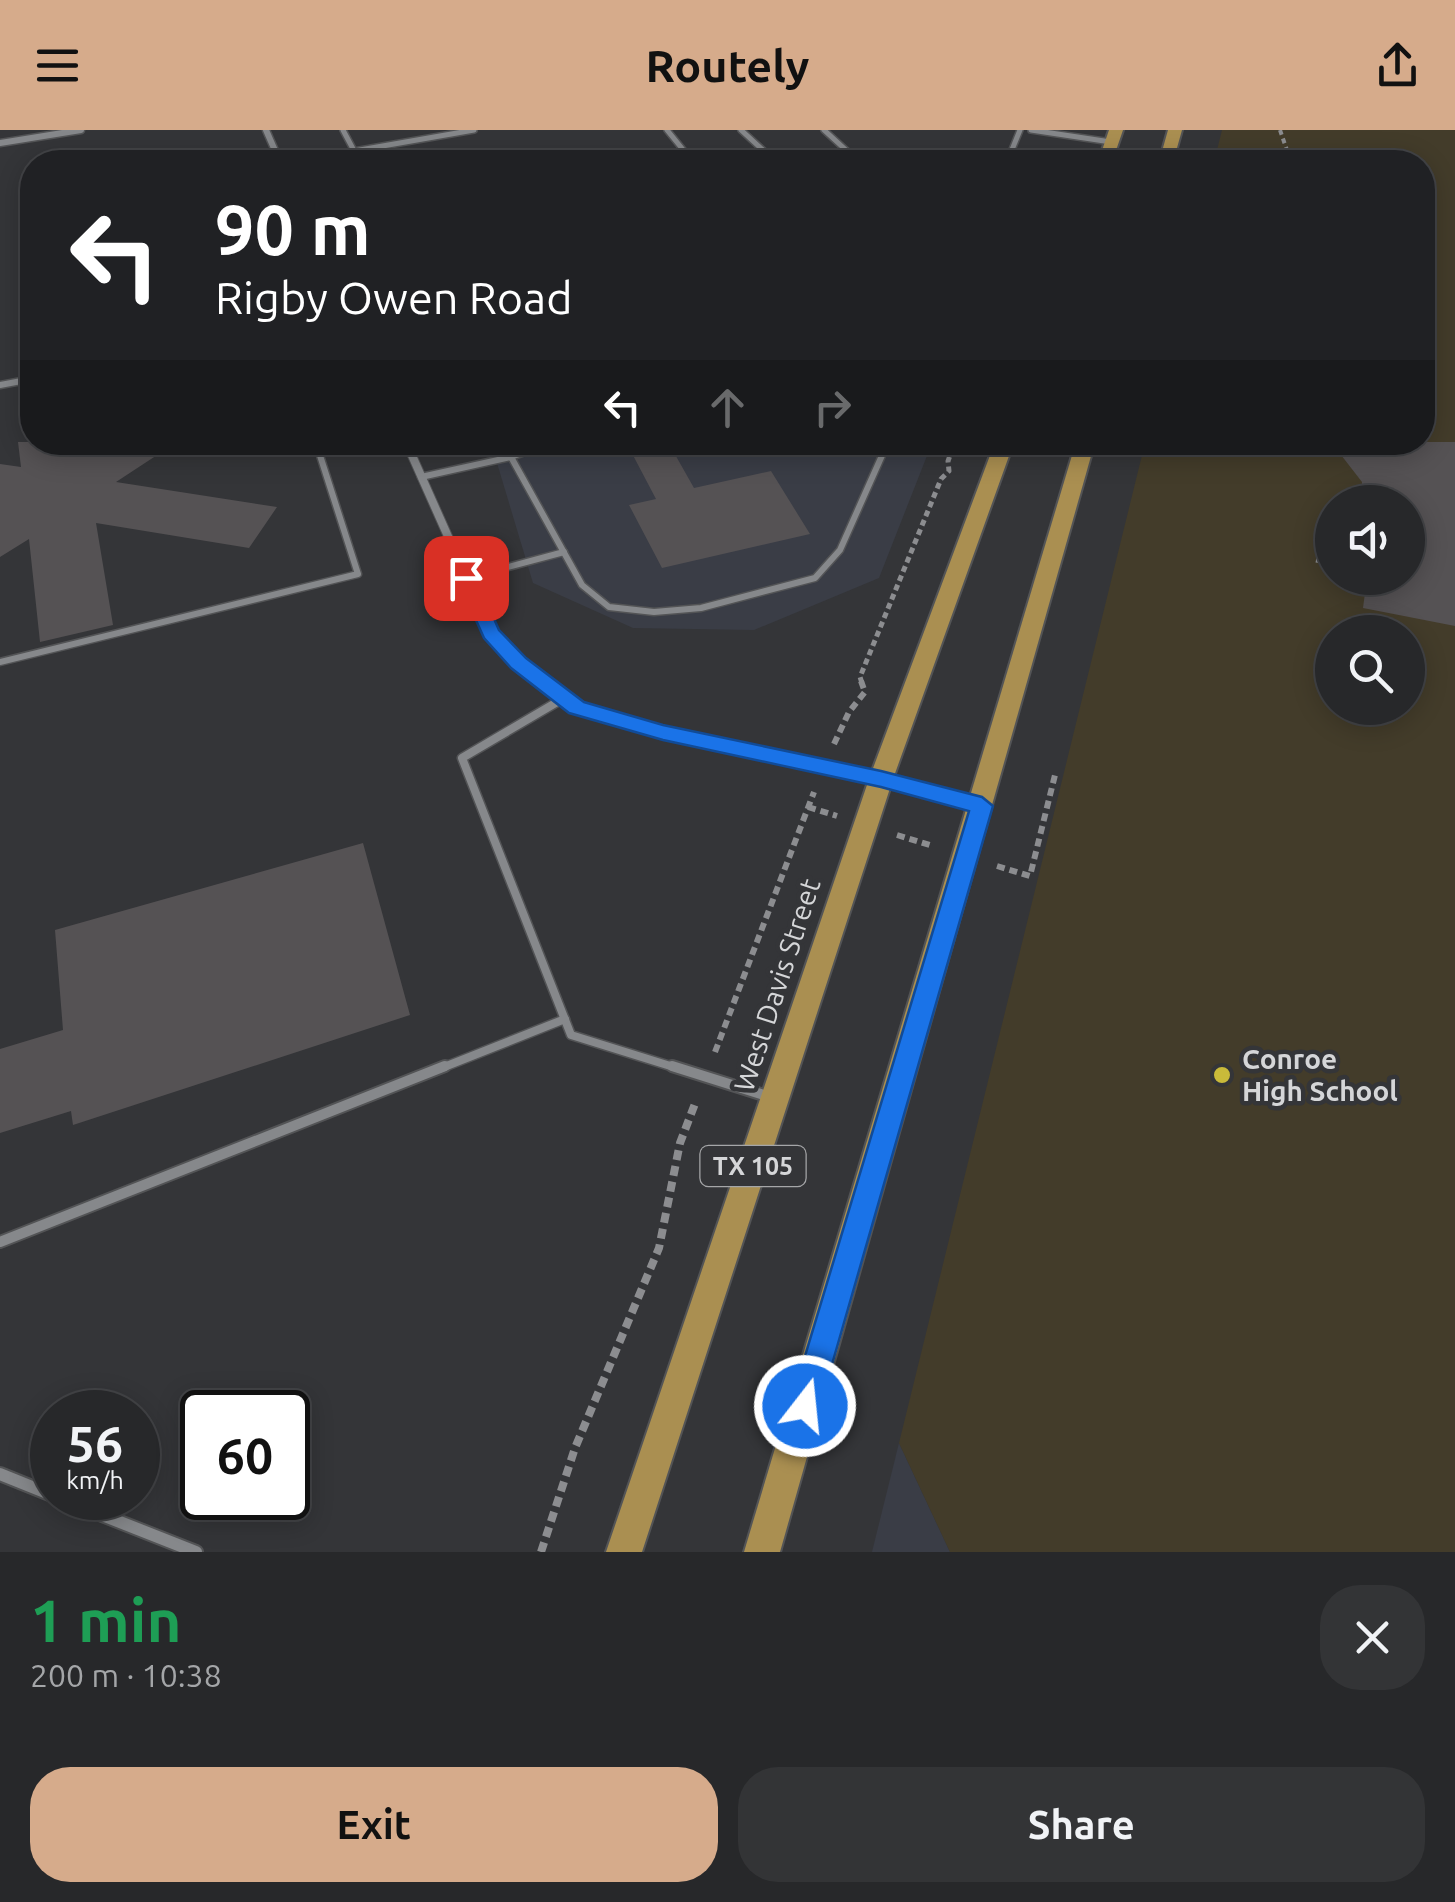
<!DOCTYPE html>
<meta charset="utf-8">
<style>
:root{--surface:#27282a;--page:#333436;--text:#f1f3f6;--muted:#a4a6a8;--line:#434447;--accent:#d6ab8b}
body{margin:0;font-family:Ubuntu,sans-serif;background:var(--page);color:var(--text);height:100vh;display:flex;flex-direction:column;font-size:38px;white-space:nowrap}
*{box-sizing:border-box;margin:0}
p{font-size:32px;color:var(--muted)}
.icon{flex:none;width:55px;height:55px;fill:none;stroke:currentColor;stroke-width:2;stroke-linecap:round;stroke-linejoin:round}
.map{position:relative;height:1422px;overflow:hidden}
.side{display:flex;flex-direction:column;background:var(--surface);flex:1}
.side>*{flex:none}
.guide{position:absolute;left:20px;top:20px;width:1415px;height:305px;border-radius:40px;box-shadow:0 5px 25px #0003,0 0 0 2px var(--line);background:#202124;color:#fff;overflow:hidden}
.tools{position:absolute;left:1315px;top:355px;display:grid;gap:20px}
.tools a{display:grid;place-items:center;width:110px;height:110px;border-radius:50%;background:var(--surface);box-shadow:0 5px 25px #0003,0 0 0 2px var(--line);font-size:50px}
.speed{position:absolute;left:30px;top:1260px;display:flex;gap:20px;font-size:50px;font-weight:700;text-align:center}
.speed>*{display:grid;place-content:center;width:130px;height:130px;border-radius:50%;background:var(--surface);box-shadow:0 5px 25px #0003,0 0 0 2px var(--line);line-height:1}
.speed small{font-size:25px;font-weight:400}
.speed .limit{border:5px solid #111;border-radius:15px;background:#fff;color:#111}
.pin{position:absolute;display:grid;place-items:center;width:85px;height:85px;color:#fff;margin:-42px;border-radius:20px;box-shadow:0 5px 15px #0006}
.me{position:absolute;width:110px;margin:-55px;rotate:16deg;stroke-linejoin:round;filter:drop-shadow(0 0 8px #0008)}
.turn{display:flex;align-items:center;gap:35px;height:210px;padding:0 30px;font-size:45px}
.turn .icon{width:130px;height:130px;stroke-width:2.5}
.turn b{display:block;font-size:70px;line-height:85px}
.lanes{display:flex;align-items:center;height:95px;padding:0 30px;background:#0003;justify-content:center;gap:50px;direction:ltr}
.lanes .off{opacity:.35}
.round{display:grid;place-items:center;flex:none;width:105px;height:105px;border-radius:40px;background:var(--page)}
.headline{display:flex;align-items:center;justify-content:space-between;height:170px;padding:0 30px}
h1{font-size:60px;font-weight:700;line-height:75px;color:#1e9e55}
.primary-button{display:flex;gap:20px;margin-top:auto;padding:20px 30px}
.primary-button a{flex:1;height:115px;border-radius:40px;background:var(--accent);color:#111;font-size:40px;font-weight:700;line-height:115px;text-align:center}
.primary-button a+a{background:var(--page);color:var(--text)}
header{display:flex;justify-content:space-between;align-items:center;height:130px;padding:0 30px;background:var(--accent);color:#111;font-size:45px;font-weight:700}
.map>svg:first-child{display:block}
</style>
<header><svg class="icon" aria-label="menu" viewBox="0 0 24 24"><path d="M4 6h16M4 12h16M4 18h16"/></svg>Routely<svg class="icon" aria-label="share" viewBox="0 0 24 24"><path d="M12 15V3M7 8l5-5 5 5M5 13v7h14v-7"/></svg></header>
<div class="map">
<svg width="1455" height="1422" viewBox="0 0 1455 1422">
<rect width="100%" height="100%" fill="#343538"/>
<!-- built -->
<g fill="#3a3d46">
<polygon points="491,313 932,313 879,448 754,500 633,498 533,453"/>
<polygon points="899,1313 950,1422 872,1422"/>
</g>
<!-- education -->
<path fill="#433c2a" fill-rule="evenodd" d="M1222,0H1455V1422H950L899,1313L1145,313L1422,312V32H1214ZM1332,372H1408V448H1332ZM1332,502H1408V578H1332Z"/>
<!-- building -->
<g fill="#555254">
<polygon points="18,312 177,312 116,352 277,377 249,418 96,393 113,495 40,512 29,409 0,427 0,334 21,337"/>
<polygon points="626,312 668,312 694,358 771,341 810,404 662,438 629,375 656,369"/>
<polygon points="1331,312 1455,312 1455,496 1363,478 1367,448 1408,448 1408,372 1361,372 1362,352"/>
<polygon points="363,713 410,885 73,995 71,981 0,1003 0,919 63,900 55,800"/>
</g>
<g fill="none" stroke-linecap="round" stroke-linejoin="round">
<!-- service-far3 casing -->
<g stroke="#535456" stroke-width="8">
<g id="service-far3">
<polyline points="343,0 360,32"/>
<polyline points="667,0 693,32"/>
<polyline points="741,0 776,32"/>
<polyline points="824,0 859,32"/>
<polyline points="1031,0 1111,12"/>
<polyline points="354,21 474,0"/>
<polyline points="1007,32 1020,0"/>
</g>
</g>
<!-- service-far2 casing -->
<g stroke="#535456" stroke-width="9">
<g id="service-far2">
<polyline points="0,255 32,249"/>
<polyline points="511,327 582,455 609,477 654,482 701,478 815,448 840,420 888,312"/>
<polyline points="421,347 511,327 552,312"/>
<polyline points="467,448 564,422"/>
<polyline points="0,532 358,444 316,313"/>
</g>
</g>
<!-- service-far1 casing -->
<g stroke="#535456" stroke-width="11">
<g id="service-far1">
<polyline points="564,568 462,628 571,905 680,939"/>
<polyline points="439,939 565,889"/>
</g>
</g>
<!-- service casing -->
<g stroke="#535456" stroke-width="14">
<g id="service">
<polyline points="672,936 770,967"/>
<polyline points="0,1112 445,936"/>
</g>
</g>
<!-- minor-far3 casing -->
<g stroke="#535456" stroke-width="9">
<g id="minor-far3">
<polyline points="266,0 280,32"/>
<polyline points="0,13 81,0"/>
</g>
</g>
<!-- minor-far2 casing -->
<g stroke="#535456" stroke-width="10">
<polyline id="minor-far2" points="406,312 491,503 519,533 546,553"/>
</g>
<!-- minor-far1 casing -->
<g stroke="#535456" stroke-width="14">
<polyline id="minor-far1" points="542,551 577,577 663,603 881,649 981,675"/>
</g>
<!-- minor casing -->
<g stroke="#535456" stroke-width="16">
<g id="minor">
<polyline points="0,1344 52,1365"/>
<polyline points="59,1368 196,1422"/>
</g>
</g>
<!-- primary casing -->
<g stroke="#535456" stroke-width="4">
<g id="primary">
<polygon points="1109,0 1123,0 1112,32 1098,32"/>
<polygon points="1168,0 1182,0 1173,32 1159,32"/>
<polygon points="995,312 1014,312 893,649 642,1422 606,1422 869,649"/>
<polygon points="1076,312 1095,312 780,1422 744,1422"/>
</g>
</g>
<!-- path-far3 -->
<polyline stroke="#8c8d90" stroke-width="4" stroke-dasharray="5 4" stroke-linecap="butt" points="1280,0 1291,32"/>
<!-- path-far2 -->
<g stroke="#8c8d90" stroke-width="5" stroke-dasharray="6 4" stroke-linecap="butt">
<polyline points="1316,430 1332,433"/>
<polyline points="862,553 860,547 941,349 949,341 948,331 955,312"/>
</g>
<!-- path-far1 -->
<g stroke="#8c8d90" stroke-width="6" stroke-dasharray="8 5" stroke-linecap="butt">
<polyline points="834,614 849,582 865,562 861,551"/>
<polyline points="808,677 837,686"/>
<polyline points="897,705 933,716"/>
<polyline points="997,736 1030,746 1055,645"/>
<polyline points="715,922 814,662"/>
</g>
<!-- path -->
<polyline stroke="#8c8d90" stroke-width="8" stroke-dasharray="10 6" stroke-linecap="butt" points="541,1422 575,1318 659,1118 680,1013 696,971"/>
<!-- service-far3 -->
<use href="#service-far3" stroke="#86888b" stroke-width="5"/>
<!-- service-far2 -->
<use href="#service-far2" stroke="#86888b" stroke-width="6"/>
<!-- service-far1 -->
<use href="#service-far1" stroke="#86888b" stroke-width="8"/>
<!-- service -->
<use href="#service" stroke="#86888b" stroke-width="10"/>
<!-- minor-far3 -->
<use href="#minor-far3" stroke="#86888b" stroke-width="6"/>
<!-- minor-far2 -->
<use href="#minor-far2" stroke="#86888b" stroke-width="8"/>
<!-- minor-far1 -->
<use href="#minor-far1" stroke="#86888b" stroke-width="10"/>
<!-- minor -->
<use href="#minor" stroke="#86888b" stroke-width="12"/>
<!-- primary -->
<use href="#primary" fill="#aa8f51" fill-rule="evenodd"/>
</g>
<!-- route -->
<polygon fill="#1a73e8" stroke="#114b97" stroke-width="2.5" points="466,442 476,448 499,500 526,528 584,572 663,595 881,641 982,667 993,676 820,1276 816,1286 805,1291 794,1286 790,1276 969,681 881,657 663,610 569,583 511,538 484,508 457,448"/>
<!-- markers -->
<circle fill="#c9ba3a" stroke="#343538" stroke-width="4" cx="1222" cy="945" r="10"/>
<g text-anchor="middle" stroke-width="9" stroke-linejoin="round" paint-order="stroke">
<!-- shield labels -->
<rect fill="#343538" stroke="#a5a6a8" stroke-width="2.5" x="700.5" y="1016" width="105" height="40" rx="8"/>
<g font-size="25" font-weight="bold" fill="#d5d6d8">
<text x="753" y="1045">TX 105</text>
</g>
<!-- street labels -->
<g font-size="28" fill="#d5d6d8" stroke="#343538">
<text transform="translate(777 855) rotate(-72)" y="10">West Davis Street</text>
</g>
<!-- poi labels -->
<g font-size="28" font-weight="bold" fill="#d5d6d8" stroke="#343538" text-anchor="start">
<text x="1242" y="939">Conroe<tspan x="1242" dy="32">High School</tspan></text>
</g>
</g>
</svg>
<div class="tools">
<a><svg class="icon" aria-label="sound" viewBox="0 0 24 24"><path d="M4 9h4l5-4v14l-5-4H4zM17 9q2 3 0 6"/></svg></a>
<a><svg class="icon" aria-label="search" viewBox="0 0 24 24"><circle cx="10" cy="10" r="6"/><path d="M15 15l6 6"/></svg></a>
</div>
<div class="speed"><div>56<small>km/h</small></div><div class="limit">60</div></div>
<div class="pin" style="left:466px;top:448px;background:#d93025"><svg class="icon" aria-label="arrive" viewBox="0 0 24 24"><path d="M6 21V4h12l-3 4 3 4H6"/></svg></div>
<svg class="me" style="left:805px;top:1276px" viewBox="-20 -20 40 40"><circle r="17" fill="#1a73e8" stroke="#fff" stroke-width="3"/><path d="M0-11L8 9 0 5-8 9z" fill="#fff"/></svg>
<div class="guide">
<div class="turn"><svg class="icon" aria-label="left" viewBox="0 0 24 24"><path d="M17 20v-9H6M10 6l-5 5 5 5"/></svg><div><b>90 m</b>Rigby Owen Road</div></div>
<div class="lanes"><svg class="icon" aria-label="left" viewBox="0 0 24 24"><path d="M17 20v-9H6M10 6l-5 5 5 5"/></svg><svg class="icon off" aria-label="ahead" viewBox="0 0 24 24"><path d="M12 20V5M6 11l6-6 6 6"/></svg><svg class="icon off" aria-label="right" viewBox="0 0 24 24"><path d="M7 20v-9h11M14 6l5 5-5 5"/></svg></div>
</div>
</div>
<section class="side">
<div class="headline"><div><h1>1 min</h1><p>200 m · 10:38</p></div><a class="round"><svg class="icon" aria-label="close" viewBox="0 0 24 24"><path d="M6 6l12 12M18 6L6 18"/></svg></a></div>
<div class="primary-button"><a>Exit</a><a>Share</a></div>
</section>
